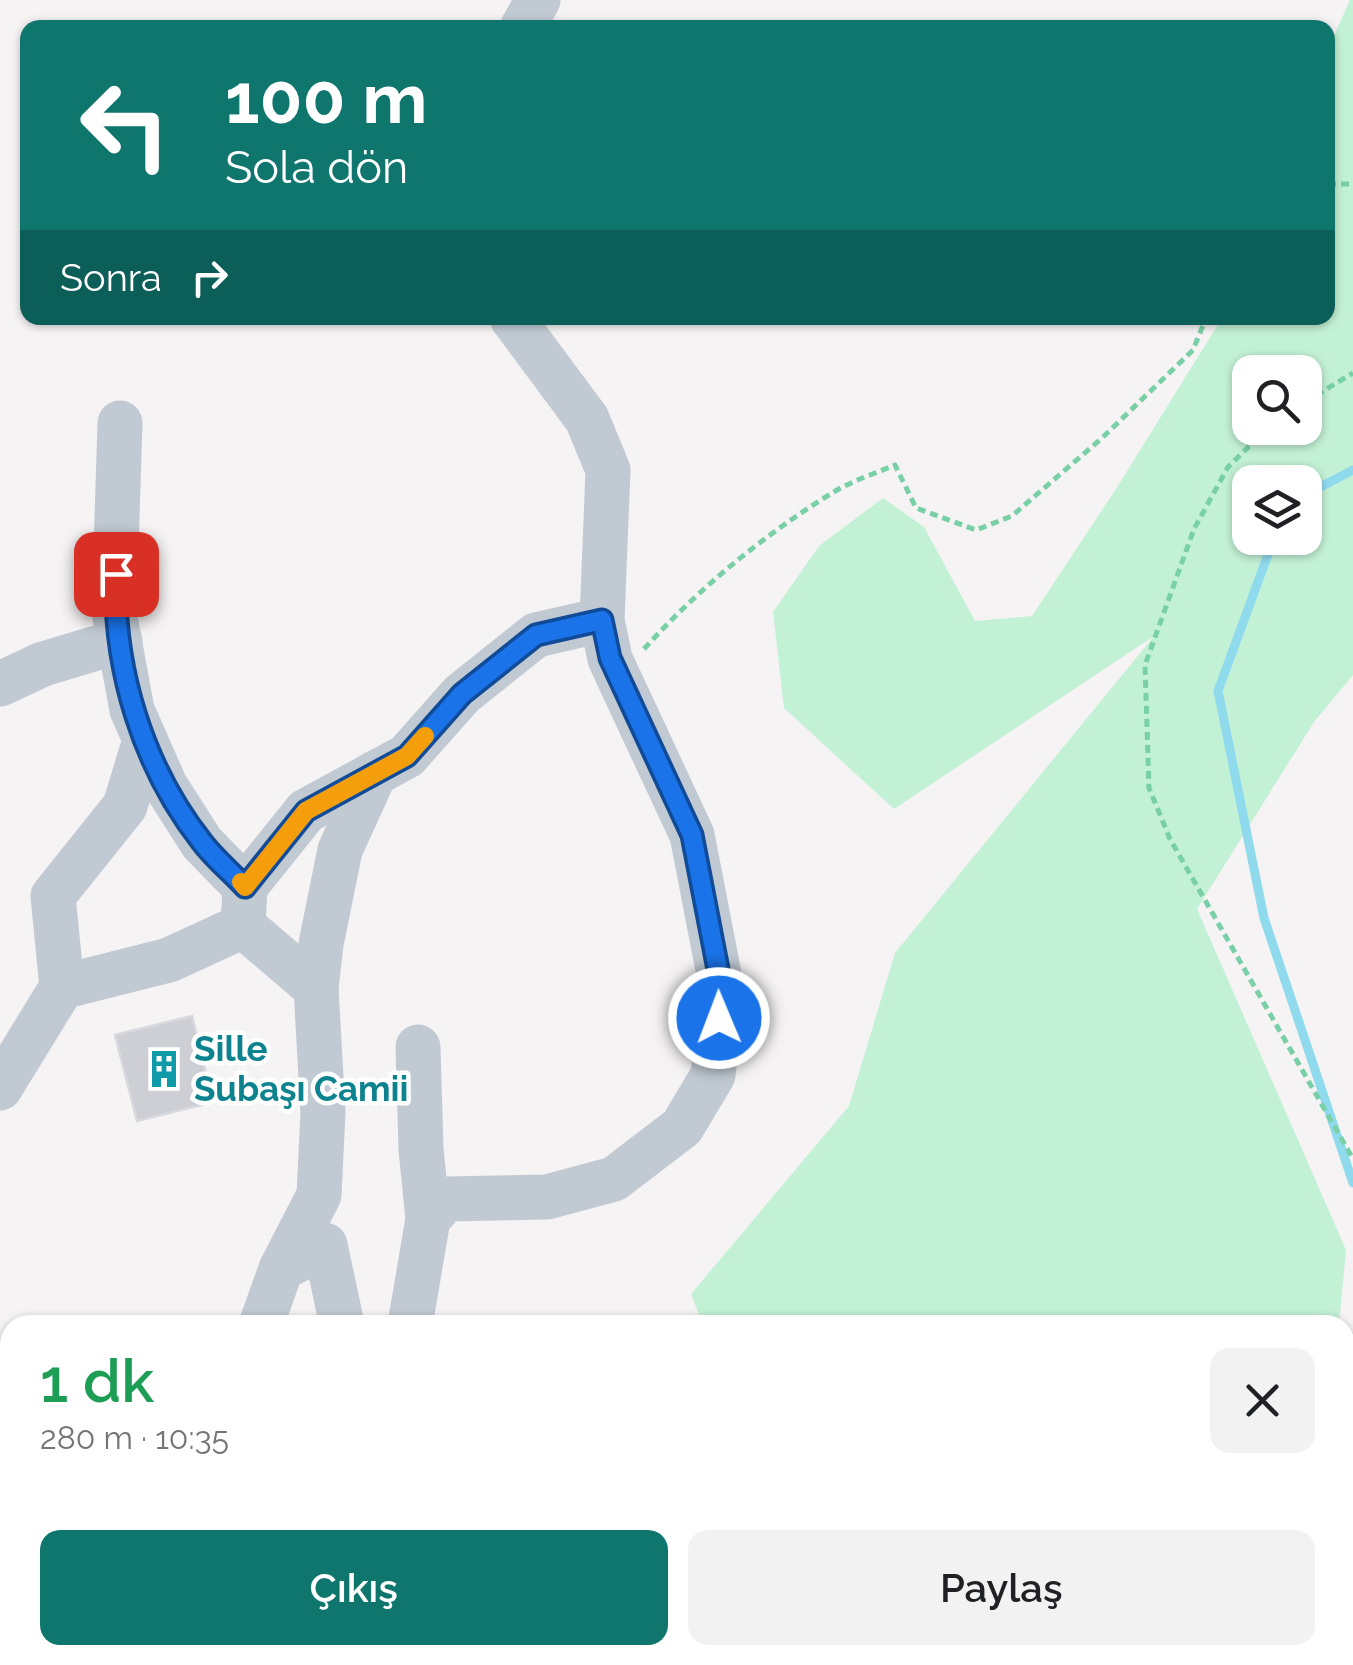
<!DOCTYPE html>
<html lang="tr">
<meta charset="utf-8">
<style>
:root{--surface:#fff;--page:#f2f2f2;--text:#202124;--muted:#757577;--accent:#0f766e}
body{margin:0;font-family:Raleway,sans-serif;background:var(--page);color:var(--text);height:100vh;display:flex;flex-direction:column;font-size:38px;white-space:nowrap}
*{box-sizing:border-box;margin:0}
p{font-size:32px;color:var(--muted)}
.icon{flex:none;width:55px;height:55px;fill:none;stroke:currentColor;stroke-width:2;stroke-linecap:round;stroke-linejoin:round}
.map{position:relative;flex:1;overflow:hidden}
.panel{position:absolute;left:0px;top:1315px;width:1355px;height:350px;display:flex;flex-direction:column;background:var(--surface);border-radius:30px 30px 0 0;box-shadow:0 2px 8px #0004}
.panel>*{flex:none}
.banner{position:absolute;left:20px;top:20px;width:1315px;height:305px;border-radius:20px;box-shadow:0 2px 8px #0004;background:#0f766e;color:#fff;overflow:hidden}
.tools{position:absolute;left:1232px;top:355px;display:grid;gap:20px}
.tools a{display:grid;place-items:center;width:90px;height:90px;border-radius:20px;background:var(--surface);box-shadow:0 2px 8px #0004;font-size:50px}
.pin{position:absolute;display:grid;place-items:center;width:85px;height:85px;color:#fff;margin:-42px;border-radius:20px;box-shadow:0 5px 15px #0006}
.me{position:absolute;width:110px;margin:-55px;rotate:359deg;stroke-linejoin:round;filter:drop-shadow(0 0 8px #0008)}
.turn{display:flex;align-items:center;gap:35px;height:210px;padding:0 40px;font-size:45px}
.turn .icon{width:130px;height:130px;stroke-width:2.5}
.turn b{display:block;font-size:70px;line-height:85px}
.then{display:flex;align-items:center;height:95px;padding:0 40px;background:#0003;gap:20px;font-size:38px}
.round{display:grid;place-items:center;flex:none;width:105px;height:105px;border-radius:20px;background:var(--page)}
.overview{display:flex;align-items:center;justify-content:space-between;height:170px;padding:0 40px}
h1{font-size:60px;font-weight:600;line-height:75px;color:#1e9e55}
.action{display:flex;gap:20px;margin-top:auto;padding:20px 40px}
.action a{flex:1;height:115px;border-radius:20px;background:var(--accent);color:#fff;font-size:40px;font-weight:600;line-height:115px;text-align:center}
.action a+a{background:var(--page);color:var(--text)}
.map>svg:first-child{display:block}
</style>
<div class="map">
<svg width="1353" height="1665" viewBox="0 0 1353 1665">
<rect width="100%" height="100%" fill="#f5f3f3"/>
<!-- green -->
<g fill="#c3f1d5" fill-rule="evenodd">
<path d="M1350,0H1353V675L1314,722L1197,909L1346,1250L1339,1325H703L691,1294L849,1106L895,953L1154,636L894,809L784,708L773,612L819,546L883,498L924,527L975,621L1032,616L1116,489L1222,318H1328V49ZM1305,372V428H1250V372ZM1250,482H1305V538H1250Z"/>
<polygon points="809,1655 1303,1655 1313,1665 814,1665"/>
</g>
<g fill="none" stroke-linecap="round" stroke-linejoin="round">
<!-- stream -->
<g stroke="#90daee" stroke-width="9">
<polyline points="1305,495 1353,470"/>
<polyline points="1274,538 1218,691 1264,918 1353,1183"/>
<polyline points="1345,1371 1353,1359"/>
<polyline points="443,1665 449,1655"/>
</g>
</g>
<!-- building -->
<g fill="#cdcfd5" stroke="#d7d9de" stroke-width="2.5">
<polygon points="192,1016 213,1102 137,1121 115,1035"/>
<polygon points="227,1655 308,1655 303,1665 222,1665"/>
</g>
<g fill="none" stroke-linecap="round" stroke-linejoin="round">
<!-- path -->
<g stroke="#7ad0a6" stroke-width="5" stroke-dasharray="8 5" stroke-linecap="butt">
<polyline points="1328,184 1353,184"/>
<polyline points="1305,402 1353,373"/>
<polyline points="1268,428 1228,467 1194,529 1145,665 1149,788 1170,839 1353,1159"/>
<path d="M644,649C699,588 766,533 837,490C855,480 876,473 895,465L916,508L976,530L1012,516L1102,438L1193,350L1206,318"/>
<polyline points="1345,1362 1353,1333"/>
</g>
<!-- minor -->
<g stroke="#c1cad2" stroke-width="45">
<polyline points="522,28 538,0"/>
<polyline points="120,423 114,612 132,710 165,785 202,843 245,887 243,926"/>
<polyline points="0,684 43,664 120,641"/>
<polyline points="245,887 306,811 407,756 462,694 536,635 602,620"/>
<polyline points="62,987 53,896 125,806 145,740"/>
<polyline points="316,988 321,944 340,850 375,773"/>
<polyline points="418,1047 421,1149 428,1219"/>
<polyline points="0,1088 62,987 169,960 243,926 316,988 323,1112 319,1195 281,1269"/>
<polyline points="261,1325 281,1269 325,1245 342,1325"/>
<polyline points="410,1325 428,1219 446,1199 547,1197 614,1179 682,1127 713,1075 722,990 692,835 610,659 602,620 608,470 587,419 512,318"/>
<polyline points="1345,1462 1353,1465"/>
<polyline points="0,1582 10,1581"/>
<polyline points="90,1655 93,1665"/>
<polyline points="482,1665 496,1655"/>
</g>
</g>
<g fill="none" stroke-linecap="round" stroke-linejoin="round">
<!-- route casing -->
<g stroke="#114b97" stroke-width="25">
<path id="route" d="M116,574C113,669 143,767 202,842C214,858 231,872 245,887L306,811L407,756L462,694L536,635L602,620L610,658L692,835L722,990L719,1018"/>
</g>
<!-- route -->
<use href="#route" stroke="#1a73e8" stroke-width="18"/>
<!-- slow -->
<polyline stroke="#f59e0b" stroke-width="18" points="241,882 245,887 306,811 407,756 425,736"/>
</g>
<!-- icons -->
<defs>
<g id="building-bare" transform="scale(3)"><path d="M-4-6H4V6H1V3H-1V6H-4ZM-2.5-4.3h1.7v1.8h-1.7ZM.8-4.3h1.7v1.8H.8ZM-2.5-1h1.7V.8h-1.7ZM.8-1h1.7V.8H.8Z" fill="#0f9aa8" stroke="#fff" stroke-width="2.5" paint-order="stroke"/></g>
</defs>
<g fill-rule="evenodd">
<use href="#building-bare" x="164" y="1069"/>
</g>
<g text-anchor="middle" stroke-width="9" stroke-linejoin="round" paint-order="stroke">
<!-- culture labels -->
<g font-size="35" font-weight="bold" fill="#0d838f" stroke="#fff" text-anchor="start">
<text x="194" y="1061">Sille<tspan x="194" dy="40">Subaşı Camii</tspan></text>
</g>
</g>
</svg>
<div class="tools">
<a><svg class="icon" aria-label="search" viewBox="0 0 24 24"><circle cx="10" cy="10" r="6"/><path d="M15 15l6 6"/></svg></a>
<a><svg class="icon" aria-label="layers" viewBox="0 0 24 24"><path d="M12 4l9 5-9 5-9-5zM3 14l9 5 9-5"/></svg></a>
</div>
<div class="pin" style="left:116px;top:574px;background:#d93025"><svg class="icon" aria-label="arrive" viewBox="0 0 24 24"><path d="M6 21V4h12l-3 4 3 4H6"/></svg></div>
<svg class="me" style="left:719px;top:1018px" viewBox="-20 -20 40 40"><circle r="17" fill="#1a73e8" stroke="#fff" stroke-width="3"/><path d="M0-11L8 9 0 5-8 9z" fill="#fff"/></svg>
<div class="banner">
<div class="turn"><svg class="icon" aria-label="left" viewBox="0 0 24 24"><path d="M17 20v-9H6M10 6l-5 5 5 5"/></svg><div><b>100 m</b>Sola dön</div></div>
<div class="then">Sonra<svg class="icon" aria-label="right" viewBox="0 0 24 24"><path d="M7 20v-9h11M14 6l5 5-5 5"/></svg></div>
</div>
<section class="panel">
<div class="overview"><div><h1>1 dk</h1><p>280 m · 10:35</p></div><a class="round"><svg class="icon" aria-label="close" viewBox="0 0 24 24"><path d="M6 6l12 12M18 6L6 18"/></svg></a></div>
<div class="action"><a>Çıkış</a><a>Paylaş</a></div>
</section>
</div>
